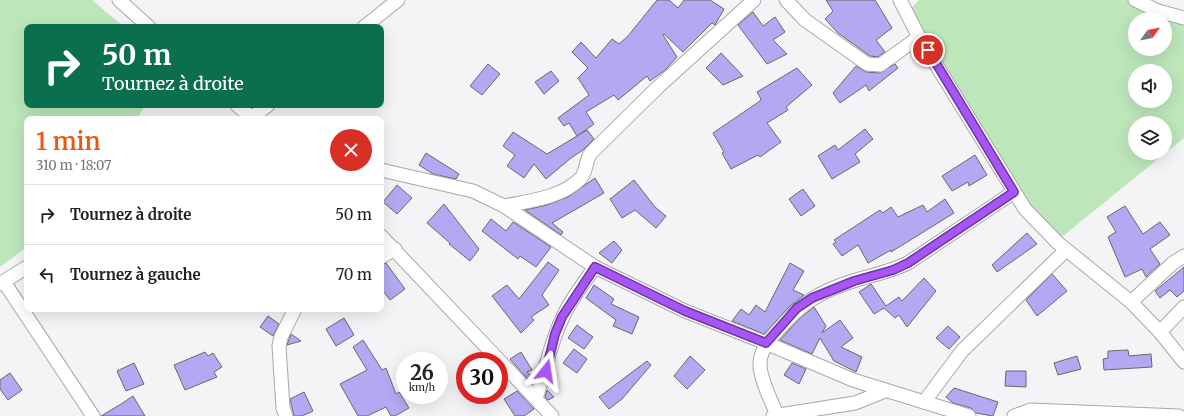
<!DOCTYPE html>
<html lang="fr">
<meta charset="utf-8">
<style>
:root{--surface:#fff;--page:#f2f2f2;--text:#222;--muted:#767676;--line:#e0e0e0;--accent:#ea580c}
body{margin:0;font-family:Merriweather,serif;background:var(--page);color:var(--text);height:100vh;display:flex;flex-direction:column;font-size:15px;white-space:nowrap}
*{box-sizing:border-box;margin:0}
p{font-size:13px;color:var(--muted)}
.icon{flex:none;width:22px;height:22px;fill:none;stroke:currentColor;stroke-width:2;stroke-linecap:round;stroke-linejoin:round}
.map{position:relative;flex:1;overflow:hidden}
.side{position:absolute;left:24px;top:116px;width:360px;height:196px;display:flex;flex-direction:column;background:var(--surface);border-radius:8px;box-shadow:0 4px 16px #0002}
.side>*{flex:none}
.guide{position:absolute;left:24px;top:24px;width:360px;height:84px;border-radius:8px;box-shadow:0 4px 16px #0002;background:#0b6e4f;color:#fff;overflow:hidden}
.needle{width:26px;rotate:57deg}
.controls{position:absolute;left:1128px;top:12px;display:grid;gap:8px}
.controls a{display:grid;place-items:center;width:44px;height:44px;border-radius:50%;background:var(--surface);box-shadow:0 4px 16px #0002;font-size:20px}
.speed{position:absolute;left:396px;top:352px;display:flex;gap:8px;font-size:20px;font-weight:700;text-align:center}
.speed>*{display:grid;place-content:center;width:52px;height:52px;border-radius:50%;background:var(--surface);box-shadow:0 4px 16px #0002;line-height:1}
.speed small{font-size:10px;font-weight:400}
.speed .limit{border:6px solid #d22;background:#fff;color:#111}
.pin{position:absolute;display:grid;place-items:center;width:34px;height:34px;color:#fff;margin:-17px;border:2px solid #fff;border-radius:50%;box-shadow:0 1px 4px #0007}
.me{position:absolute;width:44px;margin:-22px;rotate:15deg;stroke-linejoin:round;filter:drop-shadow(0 0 3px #0008)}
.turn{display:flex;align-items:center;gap:14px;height:84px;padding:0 12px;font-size:18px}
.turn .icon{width:52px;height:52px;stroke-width:2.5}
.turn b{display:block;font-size:28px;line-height:34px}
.round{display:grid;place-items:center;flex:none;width:42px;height:42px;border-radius:21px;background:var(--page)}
.headline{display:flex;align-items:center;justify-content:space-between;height:68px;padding:0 12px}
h1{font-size:24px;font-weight:600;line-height:30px;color:var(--accent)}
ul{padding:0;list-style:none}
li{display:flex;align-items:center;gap:12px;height:60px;padding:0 12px;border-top:1px solid var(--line)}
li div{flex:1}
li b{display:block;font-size:15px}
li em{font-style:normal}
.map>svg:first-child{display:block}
</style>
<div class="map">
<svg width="1184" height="416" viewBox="0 0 1184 416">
<rect width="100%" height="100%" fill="#f4f4f6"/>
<!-- green -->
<g fill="#bde6bb" fill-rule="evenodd">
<polygon points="0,0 92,0 124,27 27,27 27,105 145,105 137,119 27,119 27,247 0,267"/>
<path d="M919,0H1134L1184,17V138L1058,240L1018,205L908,12ZM1135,19H1165V49H1135ZM1135,71H1165V101H1135ZM1135,123H1165V153H1135Z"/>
</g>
<!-- building -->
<g fill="#b2a9f2" stroke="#69696b">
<polygon points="657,0 669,0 678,8 684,0 710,0 724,9 715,25 712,23 683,52 664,34 663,35 677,57 665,70 650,81 647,76 618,100 614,95 586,112 594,124 577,136 569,123 564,126 558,118 589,95 578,78 588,68 572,52 581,42 596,58 612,39 619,44 628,36"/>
<polygon points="826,0 875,0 892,28 876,40 885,52 878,57 870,56 838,33 825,19 833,11"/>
<polygon points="753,12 763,26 775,17 785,32 773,40 787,54 767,64 738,25"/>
<polygon points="721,53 743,76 723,85 706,68"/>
<polygon points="488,64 500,74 482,95 470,86"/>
<polygon points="895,64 898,68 869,91 866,85 840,103 833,93 856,66 866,72 879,73"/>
<polygon points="797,68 812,85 786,107 788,110 767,123 781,142 760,157 758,155 731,169 722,153 724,152 713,133 760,101 761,99 757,92"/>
<polygon points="551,71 559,81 544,94 535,82"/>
<polygon points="865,129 873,139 855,154 860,162 832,179 818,156 835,145 838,150"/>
<polygon points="587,130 594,139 583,150 571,158 546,179 534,164 524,178 507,166 515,155 503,146 513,132 547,154"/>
<polygon points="426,153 459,174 456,179 433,174 419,165"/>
<polygon points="975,155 987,175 969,186 968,182 952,191 942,176"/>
<polygon points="595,178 604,193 552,223 563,232 561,235 525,210 547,205 568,197"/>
<polygon points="634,180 655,207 666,216 656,228 635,210 622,218 610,199"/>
<polygon points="397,185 412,198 397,214 383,202"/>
<polygon points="803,189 815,206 801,216 789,199"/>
<polygon points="945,199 954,213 891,252 891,250 868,263 858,245 842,256 833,244 836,242 834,240 880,210 883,213 891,207 898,217 923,205 927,212"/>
<polygon points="444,204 479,249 470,261 449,244 450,243 427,223"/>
<polygon points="1125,206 1143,234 1160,222 1170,235 1150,249 1160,264 1146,277 1142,269 1125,277 1108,237 1116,232 1107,217"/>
<polygon points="491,219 506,231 513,222 551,247 536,267 520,256 518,259 482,231"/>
<polygon points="1027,233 1037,244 997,272 992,265"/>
<polygon points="614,241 622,250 612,263 599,253"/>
<polygon points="548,262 559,270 542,295 549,305 531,317 534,320 521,333 492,296 507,285 519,299"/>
<polygon points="386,263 405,289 390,300 381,288 381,265"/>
<polygon points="790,263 804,271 793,290 804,295 789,307 764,334 732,321 741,309 749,315 756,305 765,312"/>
<polygon points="1184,267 1184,291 1177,297 1170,290 1160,298 1155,291"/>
<polygon points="1052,274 1067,291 1037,316 1026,300"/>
<polygon points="924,278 936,291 907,327 899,315 895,318 884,308 874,314 859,292 871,284 886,306 899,297 902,301"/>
<polygon points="594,285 614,299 611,304 639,317 632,334 613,326 616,320 586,298"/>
<polygon points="814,307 826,326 822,333 840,320 853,338 841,347 862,357 856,372 834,361 820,338 812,354 780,340 800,318"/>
<polygon points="268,316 279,324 273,336 260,327"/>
<polygon points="344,318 354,335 336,346 326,329"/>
<polygon points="577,325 593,337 584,349 568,338"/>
<polygon points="948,326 960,337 949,349 936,338"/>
<polygon points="291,334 301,341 287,345"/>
<polygon points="363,340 382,370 386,368 396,394 399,392 409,408 395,416 391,416 386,407 367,416 358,416 340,384 367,370 353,347"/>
<polygon points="574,349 587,359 577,373 563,363"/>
<polygon points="1128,350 1129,356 1151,354 1152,367 1104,370 1103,359 1108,358 1108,351"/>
<polygon points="205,352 208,356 213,353 222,367 214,372 217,377 185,390 174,365"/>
<polygon points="521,352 532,370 527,372 534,378 532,384 510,359"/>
<polygon points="690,356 705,370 687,389 674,376"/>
<polygon points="1077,356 1081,369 1058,375 1054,363"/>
<polygon points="647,361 651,365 622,399 609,409 599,397"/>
<polygon points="134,363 144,384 126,391 117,371"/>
<polygon points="792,363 806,369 799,384 784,375"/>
<polygon points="1006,371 1026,371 1026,387 1005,386"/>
<polygon points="10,373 22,390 8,400 0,389 0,380"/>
<polygon points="954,388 998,402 993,416 976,413 971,408 953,403 946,397"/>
<polygon points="547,390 554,397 548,400 545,397"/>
<polygon points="517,391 534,409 524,416 515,416 504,399"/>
<polygon points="304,392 313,411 302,416 294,416 290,399"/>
<polygon points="133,396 145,416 101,416 121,404"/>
</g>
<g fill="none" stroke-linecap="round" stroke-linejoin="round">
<!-- street casing -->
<g stroke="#a8a8aa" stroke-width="15">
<g id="street">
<polyline points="119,0 149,27"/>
<polyline points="786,0 805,20 867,64 880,65 919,37"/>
<polyline points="900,0 919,37 1025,209 1058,243 1131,302 1160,332 1184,362"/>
<polyline points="1135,0 1158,11 1184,18"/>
<polyline points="364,27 398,0"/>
<polyline points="237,105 253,119"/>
<polyline points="250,119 268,105"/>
<polyline points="381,170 473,191 504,206 595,267 685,311 766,343 853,380 969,416"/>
<path d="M504,206C529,201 562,198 581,178C587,171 585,161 591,153L658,87L754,0"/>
<polyline points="381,236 552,416"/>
<polyline points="381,257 395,249"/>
<polyline points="4,282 93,416"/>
<polyline points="0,284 27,267"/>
<polyline points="1131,302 1173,263 1184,256"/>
<polyline points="1160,332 1184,307"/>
<path d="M536,398C545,372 550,344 562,319C570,300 584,283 595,267"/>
<polyline points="924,402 962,351 1066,250"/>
<polyline points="286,416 283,408 279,346 281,337 295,309"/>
<polyline points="773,416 855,403 885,391"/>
<path d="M778,416C771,401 762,383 760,367C759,352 768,341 778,330C802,303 818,292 853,281C872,275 890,272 908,263L1014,192"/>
<polyline points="1014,416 1031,410 1179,416"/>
</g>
</g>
<!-- street -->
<use href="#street" stroke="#fff" stroke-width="13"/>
</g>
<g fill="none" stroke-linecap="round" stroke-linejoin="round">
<!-- route casing -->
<g stroke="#6d37a1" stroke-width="10">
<polyline id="route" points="546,371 555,334 562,317 595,267 685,311 766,343 797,308 812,298 854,281 893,270 908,263 1014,192 928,50"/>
</g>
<!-- route -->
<use href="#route" stroke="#a855f7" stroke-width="7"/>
</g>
</svg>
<div class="controls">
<a><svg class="needle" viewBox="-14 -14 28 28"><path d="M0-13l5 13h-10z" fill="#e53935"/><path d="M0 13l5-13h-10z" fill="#767676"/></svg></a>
<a><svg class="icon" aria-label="sound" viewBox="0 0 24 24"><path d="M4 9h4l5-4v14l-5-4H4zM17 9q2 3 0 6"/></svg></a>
<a><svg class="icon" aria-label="layers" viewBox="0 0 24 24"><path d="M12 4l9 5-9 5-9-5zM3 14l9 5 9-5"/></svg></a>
</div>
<div class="speed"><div>26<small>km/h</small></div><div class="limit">30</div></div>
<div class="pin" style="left:928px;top:50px;background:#d93025"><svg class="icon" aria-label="arrive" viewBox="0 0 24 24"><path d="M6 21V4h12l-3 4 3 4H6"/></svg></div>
<svg class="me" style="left:546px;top:371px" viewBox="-20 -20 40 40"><path d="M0-17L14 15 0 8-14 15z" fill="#a855f7" stroke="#fff" stroke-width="4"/></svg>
<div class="guide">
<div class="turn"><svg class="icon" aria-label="right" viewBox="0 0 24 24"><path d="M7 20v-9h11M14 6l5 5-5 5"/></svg><div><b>50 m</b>Tournez à droite</div></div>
</div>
<section class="side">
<div class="headline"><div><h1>1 min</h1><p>310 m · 18:07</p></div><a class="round" style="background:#d93025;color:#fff"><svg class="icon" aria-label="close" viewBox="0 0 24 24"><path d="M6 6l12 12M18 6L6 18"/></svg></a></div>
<ul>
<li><svg class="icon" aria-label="right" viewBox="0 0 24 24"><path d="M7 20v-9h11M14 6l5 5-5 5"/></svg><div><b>Tournez à droite</b></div><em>50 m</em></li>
<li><svg class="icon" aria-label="left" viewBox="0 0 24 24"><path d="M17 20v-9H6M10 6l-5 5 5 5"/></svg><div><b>Tournez à gauche</b></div><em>70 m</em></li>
</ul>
</section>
</div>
